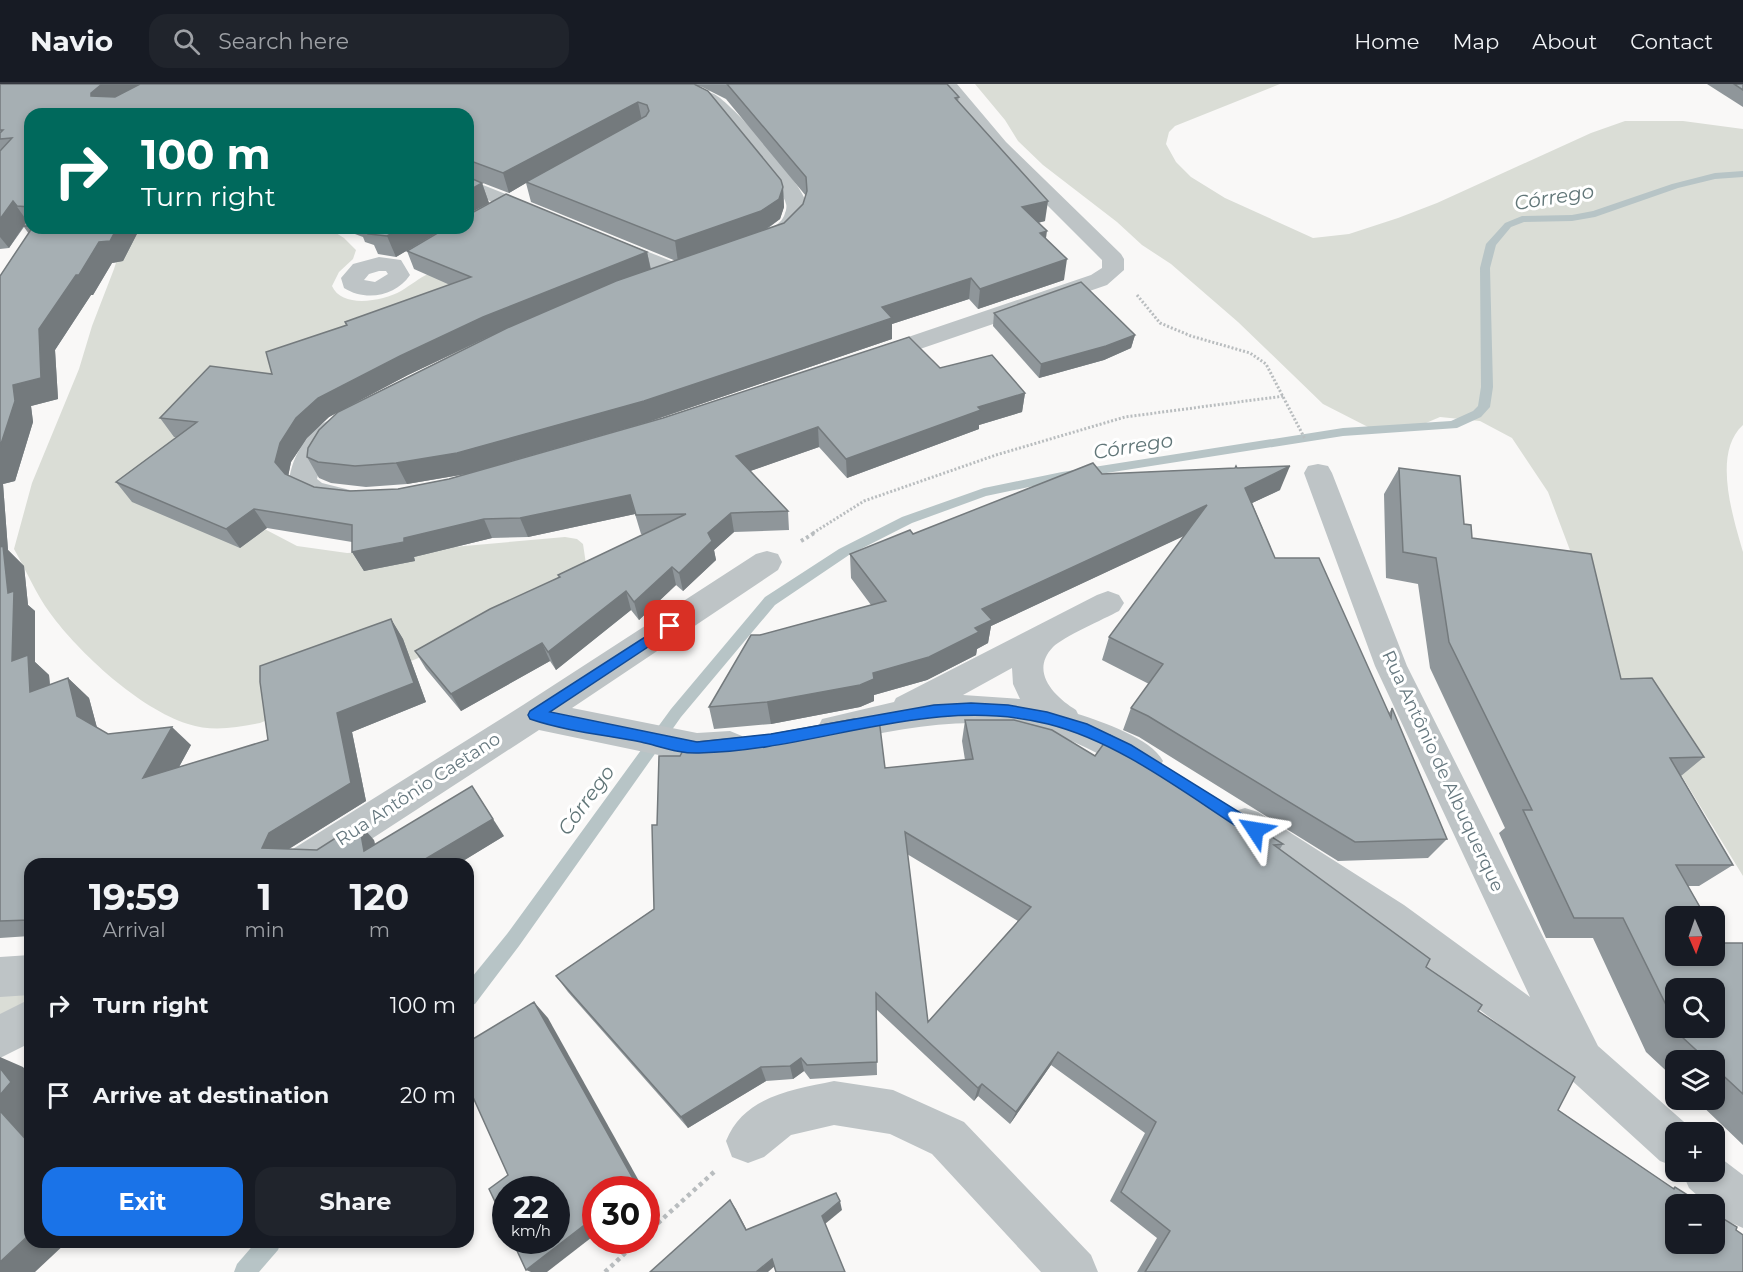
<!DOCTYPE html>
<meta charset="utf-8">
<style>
:root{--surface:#171b24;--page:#20242c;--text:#f1f3f6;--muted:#9ea1a6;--line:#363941;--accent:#1a73e8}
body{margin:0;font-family:Montserrat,sans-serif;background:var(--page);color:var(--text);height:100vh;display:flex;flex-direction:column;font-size:22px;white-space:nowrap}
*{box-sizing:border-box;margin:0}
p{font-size:20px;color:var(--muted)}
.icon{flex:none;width:33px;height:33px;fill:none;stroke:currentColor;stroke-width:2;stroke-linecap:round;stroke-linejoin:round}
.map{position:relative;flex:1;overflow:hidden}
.side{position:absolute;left:24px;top:774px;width:450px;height:390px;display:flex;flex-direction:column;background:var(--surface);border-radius:18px;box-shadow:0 3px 9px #0003}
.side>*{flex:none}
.top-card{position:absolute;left:24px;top:24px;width:450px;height:126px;border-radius:18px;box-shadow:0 3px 9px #0003;background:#00695c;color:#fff;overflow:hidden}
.needle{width:39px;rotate:178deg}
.controls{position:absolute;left:1665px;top:822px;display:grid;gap:12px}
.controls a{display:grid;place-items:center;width:60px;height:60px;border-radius:12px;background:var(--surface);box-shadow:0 3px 9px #0003;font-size:30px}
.speed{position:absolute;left:492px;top:1092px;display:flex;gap:12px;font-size:30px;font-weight:700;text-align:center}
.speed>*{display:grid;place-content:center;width:78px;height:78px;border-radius:50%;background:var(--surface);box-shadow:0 3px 9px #0003;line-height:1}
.speed small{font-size:15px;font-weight:400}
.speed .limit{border:9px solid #d22;background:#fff;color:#111}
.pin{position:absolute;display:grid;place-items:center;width:51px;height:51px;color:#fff;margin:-26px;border-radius:12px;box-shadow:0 3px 9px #0006}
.me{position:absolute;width:66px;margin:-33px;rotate:303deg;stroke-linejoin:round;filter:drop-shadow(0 0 4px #0008)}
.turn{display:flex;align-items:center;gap:21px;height:126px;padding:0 18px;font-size:27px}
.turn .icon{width:78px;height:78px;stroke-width:2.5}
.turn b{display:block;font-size:42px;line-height:51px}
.eta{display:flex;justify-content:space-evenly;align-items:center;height:102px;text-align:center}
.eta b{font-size:36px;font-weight:700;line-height:42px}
.primary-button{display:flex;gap:12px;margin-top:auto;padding:12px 18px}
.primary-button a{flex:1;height:69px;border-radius:18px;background:var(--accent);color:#fff;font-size:24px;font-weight:700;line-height:69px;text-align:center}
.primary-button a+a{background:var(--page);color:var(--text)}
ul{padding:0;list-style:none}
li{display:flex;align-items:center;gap:18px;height:90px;padding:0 18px}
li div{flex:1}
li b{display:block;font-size:22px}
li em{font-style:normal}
header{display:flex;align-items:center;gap:36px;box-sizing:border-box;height:84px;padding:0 30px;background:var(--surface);border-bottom:2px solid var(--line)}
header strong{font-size:28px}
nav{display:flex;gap:33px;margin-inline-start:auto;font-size:21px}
.search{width:420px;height:54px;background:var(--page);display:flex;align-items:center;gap:15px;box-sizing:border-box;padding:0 21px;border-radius:18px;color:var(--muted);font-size:22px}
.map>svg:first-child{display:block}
</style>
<header>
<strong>Navio</strong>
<div class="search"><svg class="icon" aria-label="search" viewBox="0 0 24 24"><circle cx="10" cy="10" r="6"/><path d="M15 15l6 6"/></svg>Search here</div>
<nav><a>Home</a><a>Map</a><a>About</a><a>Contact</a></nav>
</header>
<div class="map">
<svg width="1743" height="1188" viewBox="0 0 1743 1188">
<rect width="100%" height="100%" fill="#f9f8f7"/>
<!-- green -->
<g fill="#daddd6">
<path d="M975,0H1280L1175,42L1169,48L1166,60L1176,78L1191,93L1225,114L1313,154L1349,150L1398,134L1437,119L1591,49L1625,37H1683L1743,45V341C1712,369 1733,433 1743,468V792L1613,580L1548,408L1512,354L1480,337L1440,333L1412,345L1370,344L1323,320L1238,238L1171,180L1142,161L1117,138L1043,81L1018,57L1005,36Z"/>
<path d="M127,144H328L344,154L356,166L353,175L339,188L332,202C342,225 383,217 401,207C411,201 419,194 430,189L471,195L354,257L255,440L297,462L347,469L419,466L565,453L577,455L583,460L586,480L455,559L260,639C236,644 211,648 188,640C140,625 79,569 50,529C36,510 26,486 14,465L32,399L79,285L92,242L114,185Z"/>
<polygon points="30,896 30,931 0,949 0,897"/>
</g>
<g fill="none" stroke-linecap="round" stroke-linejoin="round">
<!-- stream -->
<g fill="#b7c4c6" fill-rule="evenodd">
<polygon points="1743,87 1743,93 1715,95 1678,104 1595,133 1572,137 1524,138 1511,143 1496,161 1490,184 1493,303 1490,323 1481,333 1457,344 1343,352 1062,396 986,412 912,439 849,471 775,521 681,633 519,862 475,920 468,922 468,898 507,850 671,625 765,513 839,465 902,433 984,404 1062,388 1343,344 1451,337 1473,327 1478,322 1481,303 1480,184 1486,160 1505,139 1522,132 1572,131 1593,127 1672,100 1715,89"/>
<polygon points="256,1158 281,1158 278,1166 259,1188 234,1188 237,1180"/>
</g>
<!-- path-far2 -->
<g stroke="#b9bdbf" stroke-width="3" stroke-dasharray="2 2" stroke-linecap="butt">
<polyline points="1137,211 1160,239 1191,252 1250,269 1266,280 1305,355"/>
<polyline points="813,449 864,417 996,371 1125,333 1284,312"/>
</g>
<!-- path-far1 -->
<polyline stroke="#b9bdbf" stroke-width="4" stroke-dasharray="3 3" stroke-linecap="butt" points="801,457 816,448"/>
<!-- path -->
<g stroke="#b9bdbf" stroke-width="4.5" stroke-dasharray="4 4" stroke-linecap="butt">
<polyline points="646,1150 714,1088"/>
<polyline points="605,1188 639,1156"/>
</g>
<!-- minor -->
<g fill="#bec4c6" fill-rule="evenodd">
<path d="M646,0C670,0 691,0 714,10C732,19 806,103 807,122C809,145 778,165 758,160L755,155C763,143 781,145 785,129C786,127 787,122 786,120C782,101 723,31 706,20C689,10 668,8 649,4Z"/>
<polygon points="939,0 957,0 1006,58 1121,170 1124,175 1124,186 1107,201 882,278 873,280 864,278 861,273 864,268 1091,191 1102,184 1102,176 992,66"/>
<polygon points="468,95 548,127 552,131 548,135 541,137 534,135 468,108"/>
<polygon points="608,152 684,182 687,187 684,192 676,194 668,192 600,164 597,159 600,154"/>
<path d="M379,173L401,176L410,191C396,212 366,218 344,204L341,194L353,180ZM379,187H386L388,190L375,198L364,196L369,190Z"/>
<path d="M337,333L346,336L350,342L323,372L317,395L322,399L354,407L358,414L354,421C333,427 301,417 289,398C291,372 311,340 337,333Z"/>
<polygon points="1318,380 1328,382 1332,389 1407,582 1598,962 1692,1045 1693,1048 1676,1048 1676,1083 1660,1077 1568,993 1376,847 1232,752 1227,740 1232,728 1245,724 1258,728 1404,821 1530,913 1375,582 1304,389 1308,382"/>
<polygon points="767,467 778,470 782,478 778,486 572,624 697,649 730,647 742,652 747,662 742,672 730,677 697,679 539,646 333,780 282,780 288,768 523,621 756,470"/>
<path d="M1108,507L1119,511L1124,519L1119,527C1104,535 1063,553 1053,563C1029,588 1055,613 1076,626L1078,630C1102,638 1151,654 1163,677L1157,688L1145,692C1118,682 1093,665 1066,655C989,626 911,642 834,659L822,655L817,645L822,635L894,618L896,614L1097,511ZM1012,584L1013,600L1020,615L963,611Z"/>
<polygon points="30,871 30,911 0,913 0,873"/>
<polygon points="30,915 30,959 0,974 0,930"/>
<path d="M834,997L893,1006L964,1038L1091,1171L1098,1188H1041L932,1070L890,1050L834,1041L791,1051L764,1073L748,1079L732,1073L726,1057C744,1012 792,1006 834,997Z"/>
<polygon points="1714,1069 1743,1091 1743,1144 1727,1137 1714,1127 1714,1120 1707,1120 1689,1104 1682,1088 1714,1088"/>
</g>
</g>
<!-- wall -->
<g fill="#8f969a" fill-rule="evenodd">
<path d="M0,0H947L959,13L958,17L1045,137L1038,139L1064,196L978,225L969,215L892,240V255L648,338L466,390L407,400L366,403L331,399L319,394L307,373L338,328L329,333L307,354L291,378L288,392L314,403L350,407L398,405L449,395L940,284L1025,309L1022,328L979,341V345L847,394L819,363L750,387L788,427L789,446L734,448L714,466L716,476L683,507L676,501L639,536L631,526L556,586L550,577L461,627L426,585L415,567L559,493L558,491L644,450H641L635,430L528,453L492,454L414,473L415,477L364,487L352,468V458L267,444L240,464L132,418L116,398L177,353H174L160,334L272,290L346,241L345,238L450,201L414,185L407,167L647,168L651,185L676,177L531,118L526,99L509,109L475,96L482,99L489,119L468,130V30H30V144H140L123,177L112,179L93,211H91L55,266L58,315L31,322L33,338L15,397L3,400L8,466L24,482L28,521L35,527V578L49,591L50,601L68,594L89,614L97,644L108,650L191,661L179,683L268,656L391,535L403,555L426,618L352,648L366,717L289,765L317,766L374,756L375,761L504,752L458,780H30V852L0,854V192L29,150L24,143L9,164L0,165V67L1,66H0ZM698,2L702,3L726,15L806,112L803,120L784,139L767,145L780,135L784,123L783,103ZM497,249L343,325L408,291Z"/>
<polygon points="1707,0 1743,0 1743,23"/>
<polygon points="339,144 445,144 396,173 378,170 374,161 365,158 363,153"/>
<polygon points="994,229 1135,251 1131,264 1104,276 1039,294 993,242"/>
<polygon points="1237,384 1280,406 1252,419 1275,474 1389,629 1392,624 1447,755 1428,774 1338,777 1139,653 1123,646 1131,624 1149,600 1102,576 1109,553 1185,451 991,542 988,559 977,565 976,571 927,596 874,611 874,617 860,623 771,640 714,645 709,623 760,551 871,521 851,494 850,470 1102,390"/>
<path d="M1399,384L1464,440L1472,454L1621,595L1704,673L1681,692L1733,781L1699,802H1688L1721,859H1743V1061L1696,1016H1714V976H1676V996L1646,968L1593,854H1546L1499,749L1505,744L1430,584L1418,500L1386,494L1384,410ZM1676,904L1714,944H1676Z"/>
<path d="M965,636L1095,672L1283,760L1280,765L1426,883L1478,927L1558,1026L1672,1104L1675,1103L1736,1146L1743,1188H1137L1157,1154L1110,1117L1145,1049L1051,981L1010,1040L978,1012L974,1017L876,925L877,991L810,995L804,987L793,995L766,997L688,1044L568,908L556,892L654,825L657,741L885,684L965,676L962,657ZM907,770L1018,837L928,938Z"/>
</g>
<!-- shaded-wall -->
<g fill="#747a7d">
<polygon points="102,0 148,0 119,14 91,12 91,9"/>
<polygon points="638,18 642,37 526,98 526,99 509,109 503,89"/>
<polygon points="482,99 489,119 468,130 468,107"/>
<polygon points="783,103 784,123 780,135 763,147 678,178 675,157"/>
<polygon points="13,117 27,137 9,164 0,153 0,135"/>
<polygon points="1048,117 1045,137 1019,143 1022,123"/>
<polygon points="117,144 140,144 123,177 112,179 93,211 91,211 55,266 58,315 31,322 33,338 15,397 3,400 8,466 24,482 28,521 35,527 35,578 49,591 52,627 30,608 12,577 8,509 0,479 0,363 13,301 39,245 99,158"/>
<polygon points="402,144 445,144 396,173 387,152"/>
<polygon points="1047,147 1044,168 1040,149"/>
<polygon points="647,168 651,187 490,252 408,291 329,333 307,354 291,378 287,398 275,378 280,359 296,334 318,314 400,272 483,233"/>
<polygon points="1067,175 1064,196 978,225 980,205"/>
<polygon points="971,194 969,215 892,240 892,255 648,338 466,390 407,400 396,379"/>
<polygon points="1135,251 1131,264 1104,276 1039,294 1041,280"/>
<polygon points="1025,309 1022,328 979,341 979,345 847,394 846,375 978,323"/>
<polygon points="818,343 819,363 739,391 736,372"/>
<polygon points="1290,382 1280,406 1235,427 1245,404"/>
<polygon points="630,411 635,430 528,453 520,434"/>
<polygon points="1207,421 1199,445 991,542 988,559 977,565 976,571 927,596 874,611 874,617 860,623 771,640 767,618 873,589 975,544 982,525"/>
<polygon points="254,425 267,444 240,464 226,445"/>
<polygon points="731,429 734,448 714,466 716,476 683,507 679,489 708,449"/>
<polygon points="484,435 492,454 414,473 415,477 364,487 352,468 404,454"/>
<polygon points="672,483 676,501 639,536 634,518"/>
<polygon points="626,507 631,526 556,586 548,568"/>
<polygon points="391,535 403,555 426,618 352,648 366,717 287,766 262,764 269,749"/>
<polygon points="542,559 550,577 461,627 451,610"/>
<polygon points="68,594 89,614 99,651 77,632"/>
<polygon points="172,643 191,661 163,712 143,694"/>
<polygon points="472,702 504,752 458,780 417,780"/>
<polygon points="359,739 374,756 379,780 364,767"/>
<polygon points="534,918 548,934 644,1106 629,1106"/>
<polygon points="1058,968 1051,981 1010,1040 1016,1028"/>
<polygon points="0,973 23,983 30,991 30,1030 29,1032 30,1033 30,1060 0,1027"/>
<polygon points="801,974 804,987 793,995 790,982"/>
<polygon points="761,983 766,997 688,1044 681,1033"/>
<polygon points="982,1000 978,1012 974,1017 978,1004"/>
<polygon points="730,1116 736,1125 751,1154 746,1146"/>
<polygon points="840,1117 842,1126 825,1140 822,1132"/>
<polygon points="596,1132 596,1150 547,1188 531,1188 526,1186"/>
<polygon points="30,1150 30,1158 67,1158 35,1188 0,1188 0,1178"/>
<polygon points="772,1175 776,1181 768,1188 756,1188"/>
</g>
<!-- building -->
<g fill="#a6afb3" stroke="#747a7d" stroke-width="1.5" fill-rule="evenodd">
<polygon points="0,0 102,0 91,9 91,12 115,13 140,0 694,0 708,7 781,96 783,103 779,115 761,127 675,157 526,98 646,32 649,27 647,21 638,18 503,89 468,76 468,30 30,30 30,123 17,122 13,117 0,135 0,67 12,54 0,55 0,49 3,46 0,46"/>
<polygon points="727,0 947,0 959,13 955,14 1048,117 1022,123 1047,147 1040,149 1067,175 980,205 971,194 882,223 892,234 644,317 457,369 396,379 355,382 318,378 307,373 308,364 319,346 338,328 507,244 616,197 784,139 803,120 807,107 806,93"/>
<polygon points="1734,0 1743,0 1743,6"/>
<polygon points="468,93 482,99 468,107"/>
<polygon points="506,110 647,168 483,233 400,272 318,314 296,334 280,359 275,378 285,390 314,403 350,407 398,405 449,395 663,334 909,253 940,284 992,271 1025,309 978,323 981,326 846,375 818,343 736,372 788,427 731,429 708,449 712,457 679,489 672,483 634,518 626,507 548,568 542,559 451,610 415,567 490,525 560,493 558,491 686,430 636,431 630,411 520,434 484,435 404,454 404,458 352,468 352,441 254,425 226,445 116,398 197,338 160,334 210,282 272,290 266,268 347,241 345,238 471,193 407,167 446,144 468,144 468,131"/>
<polygon points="30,131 30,142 23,142"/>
<polygon points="32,144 117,144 110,157 99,158 79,191 76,191 39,245 41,294 13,301 15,317 0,363 0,192"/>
<polygon points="375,144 402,144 387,152 369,150 377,145"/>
<polygon points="1081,198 1135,251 1106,262 1041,280 994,229"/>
<polygon points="1093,379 1102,390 1235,384 1236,382 1237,384 1290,382 1245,404 1275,474 1319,474 1391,634 1392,624 1447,755 1355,758 1148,632 1131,624 1163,580 1109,553 1207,421 982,525 992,536 975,544 979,548 929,573 873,589 874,595 860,601 767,618 709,623 751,551 760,551 886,517 850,470 910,446 913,450"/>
<polygon points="1399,384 1460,392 1464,440 1471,441 1472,454 1591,470 1621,595 1652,594 1704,673 1670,674 1733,781 1676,781 1705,832 1676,832 1676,872 1714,872 1714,849 1721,859 1743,859 1743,1010 1714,983 1714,976 1707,976 1681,952 1677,944 1714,944 1714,904 1676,904 1676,941 1623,834 1574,834 1523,726 1532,726 1449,558 1436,474 1403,468"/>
<polygon points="3,462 8,509 14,507 12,577 28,571 30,608 68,594 77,632 108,650 172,643 143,694 268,656 260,598 260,582 391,535 414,599 337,629 351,699 269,749 262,764 317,766 359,739 364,767 472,702 493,735 417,780 30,780 30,836 0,837 0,463"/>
<path d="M854,635H879L885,684L973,675L965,636H1014L1052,646L1095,672L1110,651L1283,760L1274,761L1430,875L1426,883L1482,921L1478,927L1575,993L1558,1026L1674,1105L1675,1103L1702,1120H1676V1160H1714V1129L1737,1143L1736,1146L1743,1151V1188H1145L1170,1147L1121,1108L1156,1038L1058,968L1016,1028L982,1000L978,1004L876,909L877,978L807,981L801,974L790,982L761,983L681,1033L556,892L654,825L652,741H657L659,672H680L687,659L768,651ZM905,748L1031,823L928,938Z"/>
<polygon points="534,918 636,1100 629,1106 596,1106 596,1132 526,1186 512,1156 556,1156 556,1106 506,1106 506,1141 489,1105 508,1091 468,1002 468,958"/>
<polygon points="0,984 11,998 0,1011"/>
<polygon points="0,1027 30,1060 30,1150 0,1178"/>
<polygon points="836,1109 840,1117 822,1132 845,1188 776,1188 772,1175 756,1188 650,1188 730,1116 746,1146"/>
</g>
<!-- route -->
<path fill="#1a73e8" stroke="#114b97" stroke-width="1.5" d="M670,537L677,542L675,545L550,628L697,658L771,650L934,621L971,619L1008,621L1047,628L1087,640L1131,661L1260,741L1263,746L1260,751L1255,753L1250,751C1187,711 1120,658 1048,640C931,610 816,667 699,669C680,670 659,662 641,658C605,651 565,647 530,635L528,631L530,627Z"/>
<g text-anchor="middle" stroke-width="6" stroke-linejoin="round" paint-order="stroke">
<!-- street labels -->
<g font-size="18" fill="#66787f" stroke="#fff">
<text transform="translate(1443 687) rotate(65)" y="6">Rua Antônio de Albuquerque</text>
<text transform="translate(418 705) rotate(-33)" y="6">Rua Antônio Caetano</text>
</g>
<!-- water labels -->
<g font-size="20" font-style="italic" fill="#617678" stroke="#fff">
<text transform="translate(1554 113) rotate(-9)" y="7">Córrego</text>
<text transform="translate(1133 362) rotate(-9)" y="7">Córrego</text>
<text transform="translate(586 716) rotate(-54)" y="7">Córrego</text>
</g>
</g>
</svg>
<div class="controls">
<a><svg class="needle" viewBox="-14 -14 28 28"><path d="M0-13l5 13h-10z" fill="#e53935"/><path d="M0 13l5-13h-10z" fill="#9ea1a6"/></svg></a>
<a><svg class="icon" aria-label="search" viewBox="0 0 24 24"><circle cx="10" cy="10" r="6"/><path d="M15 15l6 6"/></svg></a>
<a><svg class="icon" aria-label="layers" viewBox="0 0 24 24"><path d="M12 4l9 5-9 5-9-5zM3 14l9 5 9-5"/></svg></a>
<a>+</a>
<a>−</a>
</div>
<div class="speed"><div>22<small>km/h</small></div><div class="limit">30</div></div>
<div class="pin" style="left:670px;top:542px;background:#d93025"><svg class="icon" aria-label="arrive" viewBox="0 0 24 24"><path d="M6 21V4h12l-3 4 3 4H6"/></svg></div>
<svg class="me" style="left:1255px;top:746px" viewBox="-20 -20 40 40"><path d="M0-17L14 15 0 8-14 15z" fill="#1a73e8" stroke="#fff" stroke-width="4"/></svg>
<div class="top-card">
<div class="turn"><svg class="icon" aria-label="right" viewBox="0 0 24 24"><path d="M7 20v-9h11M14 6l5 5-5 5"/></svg><div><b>100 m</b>Turn right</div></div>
</div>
<section class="side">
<div class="eta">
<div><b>19:59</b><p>Arrival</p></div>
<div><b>1</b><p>min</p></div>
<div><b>120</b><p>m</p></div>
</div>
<ul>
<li><svg class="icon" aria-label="right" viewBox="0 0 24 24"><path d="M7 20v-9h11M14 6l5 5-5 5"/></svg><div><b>Turn right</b></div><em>100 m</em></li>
<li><svg class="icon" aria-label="arrive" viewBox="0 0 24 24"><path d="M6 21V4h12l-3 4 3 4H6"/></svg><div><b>Arrive at destination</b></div><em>20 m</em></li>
</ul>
<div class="primary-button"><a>Exit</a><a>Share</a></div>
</section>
</div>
